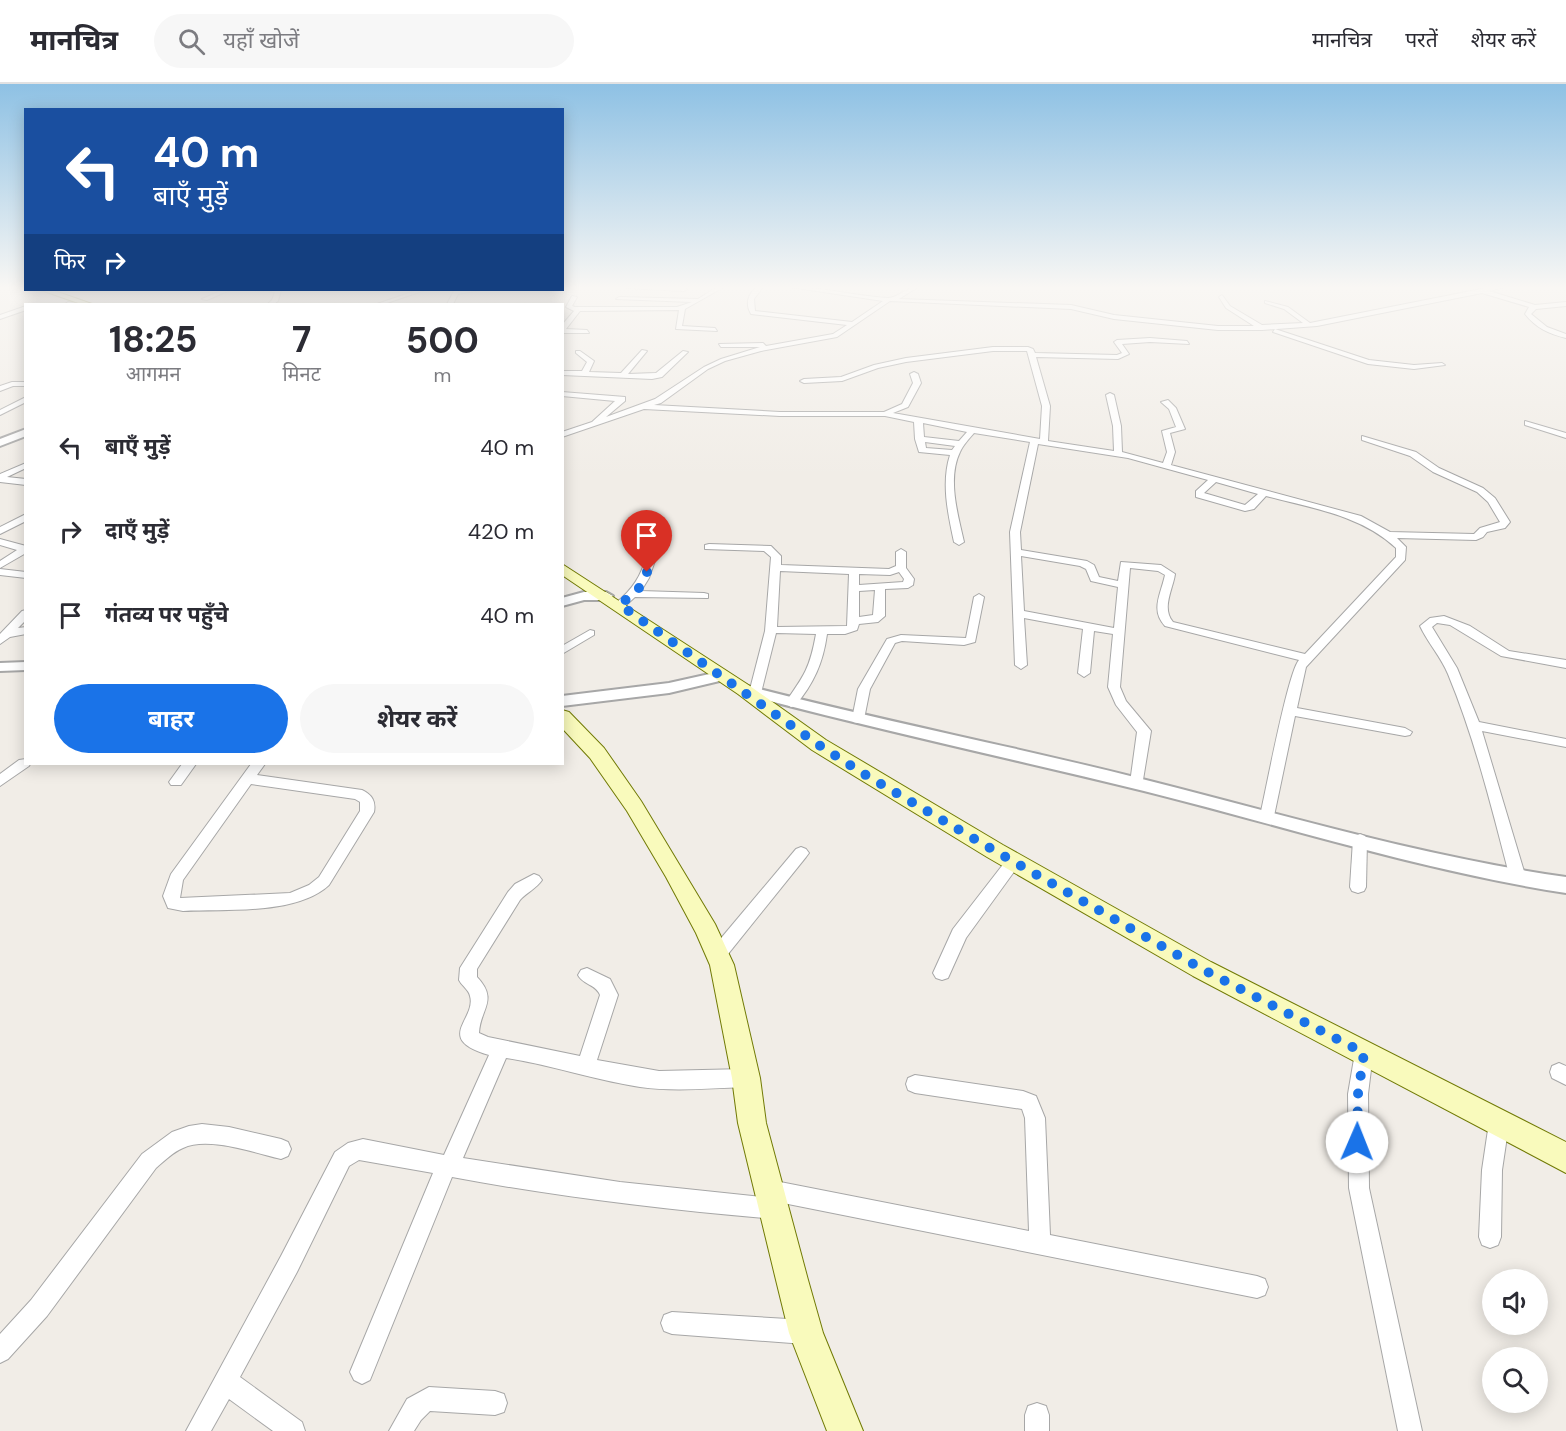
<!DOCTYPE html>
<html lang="hi">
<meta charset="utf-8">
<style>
:root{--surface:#fff;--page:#f7f7f7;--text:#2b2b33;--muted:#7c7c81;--line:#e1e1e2;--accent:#1a73e8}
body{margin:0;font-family:"DM Sans","Noto Sans Devanagari",sans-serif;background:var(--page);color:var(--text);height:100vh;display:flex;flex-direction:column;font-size:22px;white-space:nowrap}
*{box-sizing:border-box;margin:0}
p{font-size:20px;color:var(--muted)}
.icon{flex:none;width:33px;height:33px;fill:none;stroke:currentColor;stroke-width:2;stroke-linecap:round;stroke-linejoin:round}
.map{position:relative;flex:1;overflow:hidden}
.sheet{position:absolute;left:24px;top:219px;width:540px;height:462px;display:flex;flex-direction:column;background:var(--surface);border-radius:0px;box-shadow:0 3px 15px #0003}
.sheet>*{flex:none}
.banner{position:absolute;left:24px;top:24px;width:540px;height:183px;border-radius:0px;box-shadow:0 3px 15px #0003;background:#1a4fa0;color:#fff;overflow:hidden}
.buttons{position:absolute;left:1482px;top:1185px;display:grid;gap:12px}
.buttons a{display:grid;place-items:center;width:66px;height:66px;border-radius:50%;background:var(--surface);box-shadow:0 3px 15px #0003;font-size:30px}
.pin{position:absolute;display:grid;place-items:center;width:51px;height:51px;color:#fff;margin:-62px -26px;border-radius:50% 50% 50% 0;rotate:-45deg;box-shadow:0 0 6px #0007}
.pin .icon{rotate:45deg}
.me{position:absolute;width:66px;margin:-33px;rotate:1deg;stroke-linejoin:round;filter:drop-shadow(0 0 4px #0008)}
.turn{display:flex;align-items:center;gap:21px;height:126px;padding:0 30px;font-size:27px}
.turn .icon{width:78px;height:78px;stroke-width:2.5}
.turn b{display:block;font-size:42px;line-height:51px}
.then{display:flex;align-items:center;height:57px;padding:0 30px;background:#0003;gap:12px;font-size:22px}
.eta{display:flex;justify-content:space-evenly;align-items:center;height:102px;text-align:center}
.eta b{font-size:36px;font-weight:700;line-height:42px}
.cta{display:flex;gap:12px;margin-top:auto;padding:12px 30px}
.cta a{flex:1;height:69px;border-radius:36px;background:var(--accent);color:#fff;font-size:24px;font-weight:700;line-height:69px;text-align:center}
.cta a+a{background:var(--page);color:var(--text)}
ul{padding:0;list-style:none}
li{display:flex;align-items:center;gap:18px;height:84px;padding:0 30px}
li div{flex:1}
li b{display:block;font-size:22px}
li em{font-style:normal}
header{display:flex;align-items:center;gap:36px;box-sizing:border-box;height:84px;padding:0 30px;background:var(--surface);border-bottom:2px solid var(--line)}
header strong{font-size:28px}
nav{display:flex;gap:33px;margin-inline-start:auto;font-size:21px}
.search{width:420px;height:54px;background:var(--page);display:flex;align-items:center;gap:15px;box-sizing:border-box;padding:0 21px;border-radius:33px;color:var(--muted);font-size:22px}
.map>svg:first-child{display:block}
</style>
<header>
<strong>मानचित्र</strong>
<div class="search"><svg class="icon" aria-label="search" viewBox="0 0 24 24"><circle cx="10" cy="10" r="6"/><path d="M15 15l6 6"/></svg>यहाँ खोजें</div>
<nav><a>मानचित्र</a><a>परतें</a><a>शेयर करें</a></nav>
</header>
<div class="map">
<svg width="1566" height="1347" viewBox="0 0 1566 1347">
<rect width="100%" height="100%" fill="#f1ede7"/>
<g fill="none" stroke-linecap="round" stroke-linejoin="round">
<!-- minor casing -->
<g stroke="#a7a7a7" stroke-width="2">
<g id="minor">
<polygon points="684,203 687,205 684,207 626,204"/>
<polygon points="717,203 724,203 685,225 682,242 715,244 717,247 676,245 679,226 580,227 566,245 587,246 589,249 562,249 562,241 574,227 566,223 572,212 577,213 572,222 575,223 677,223 692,218 616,215 619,213 698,215"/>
<path d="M756,203H763L754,215L755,227L852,238L883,217L790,203C823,203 855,212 888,214C898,214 906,203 918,203L899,215L1071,221L1114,231L1218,242H1254L1226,224L1219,213L1222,211L1230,222L1262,241L1303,239L1284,225L1265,219V217L1288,223L1310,239L1491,203H1504L1489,207L1535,221L1566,218V222L1536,225L1531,230L1547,243L1566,250V254C1549,250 1536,244 1525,230L1529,223L1482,209L1317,242L1262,246H1218L1114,235L1071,225L890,217L837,253L761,267L725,277L708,285L661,319L654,321L780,328H884L902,320L913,299L910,290L914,288L918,290L921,299L908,323L893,329L1040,355L1042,322L1027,267H993L906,278L878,284L842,297L804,299L800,297L804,295L841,293L874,281L906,274L993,263H1028L1033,265L1035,269L1117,271L1122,269L1114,258L1117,256L1150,254L1187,257L1189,260L1150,258L1122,260L1129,270L1118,275L1036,273L1050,322L1048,357L1114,367L1113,342L1106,311L1110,309L1114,311L1121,342L1122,368L1163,379L1167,368L1162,347L1176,343L1169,325L1161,318L1168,316L1176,324L1185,345L1170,349L1175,368L1171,381L1361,432L1390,448L1474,450L1480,444L1500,438L1488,418L1477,408L1433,388L1410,372L1362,356V352L1416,368L1439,384L1483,404L1495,414L1510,438L1505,444L1487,448L1483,453L1476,456L1397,454L1406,463L1405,476L1306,583L1297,624L1405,644L1412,648L1410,651L1405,652L1295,632L1274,732L1272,736H1262L1260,732C1266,706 1288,588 1299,576L1165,542C1150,526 1161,510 1165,491L1158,487L1130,484L1120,603L1126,617L1151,647L1142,702L1137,704L1130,699L1137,648L1116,621L1108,603L1113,550L1094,547L1090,589L1084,593L1078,589L1083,545L1024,534L1027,581L1021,585L1015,581L1010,448L1030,358L974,349C969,355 963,361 960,368C947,395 958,431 964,458L959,461L954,458C948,430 941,399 950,371L919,368L915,355L914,338L885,332H780L644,325L562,353V348L592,338L615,317L562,312V308L625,313V317L606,333L655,315L704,283L721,275L760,263H721L719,260L763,259L766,262L833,250L847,241L751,230C745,220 748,211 756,203ZM923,339L967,348L959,357L924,353ZM925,358L955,362L952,366L926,364ZM1038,360L1128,374L1208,396L1196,407V413L1245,427L1254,425L1266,412C1311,424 1361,431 1396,464V473L1305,570L1173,538C1161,524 1173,505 1175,490L1161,481L1121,478L1118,497L1099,493L1094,481L1087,477L1021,466L1020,448ZM1216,398L1258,410L1245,421L1204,409ZM1021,472L1080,482L1086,485L1091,497L1118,503L1114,544L1024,527Z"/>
<polygon points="223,206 230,206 207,216 202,215"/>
<polygon points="254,206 281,206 278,217 274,220 268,220 272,216 275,208"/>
<polygon points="418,206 425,206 384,220 377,220"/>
<polygon points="465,206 481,206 458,210 453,220 447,220 454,207"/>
<polygon points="68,218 90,220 65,220"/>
<polygon points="26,222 26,226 0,235 0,231"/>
<polygon points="1275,245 1369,276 1414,281 1442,279 1445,281 1414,285 1368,280 1273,248"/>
<polygon points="642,266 647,267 628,290 656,289 683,267 688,268 662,293 652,295 562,291 562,287 582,287 587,278 576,269 576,267 580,267 594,277 589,288 621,289"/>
<polygon points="12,298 26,298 26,302 13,302 0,307 0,302"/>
<polygon points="26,313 26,318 0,331 0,326"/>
<polygon points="1525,337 1566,349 1566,354 1525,341"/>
<polygon points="26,379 26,384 7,393 26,395 26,401 0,398 0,390"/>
<polygon points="26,430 26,437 0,450 0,443"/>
<polygon points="0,455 26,462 26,469 0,484 0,477 17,466 0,461"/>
<path d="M709,460L771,462L781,472V481L889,485L896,482V468L901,465L906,468V484L914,495L913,501L908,504L885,505V532L878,538L859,540L857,546L845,550H827C823,579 814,599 795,622L791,623L785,619C804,592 810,584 816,550L776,549L761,609L759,612H751L749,609L765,547L771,473L764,467L705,465V461ZM780,487L849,490L847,542L777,543ZM899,488L904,495L903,498L859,501V490L890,491ZM875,506L873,531L859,533V507Z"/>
<path d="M646,462L657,471L649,494L641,507L704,509L708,510V514L635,513L624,523H616V519C633,505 641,492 647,471L641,465Z"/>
<polygon points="0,485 26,488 26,494 0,491"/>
<polygon points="979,510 984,513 975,558 964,561 902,557 895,559 870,605 864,635 858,639 853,638 852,635 858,605 887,555 901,551 966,554 974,513"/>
<polygon points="26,526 26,536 18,544 26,543 26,550 10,553 0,560 0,550 22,527"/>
<path d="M1444,532L1470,542L1509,567L1566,576V584L1501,572L1450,541L1437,539L1432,543L1457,584L1479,638L1566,655V663L1482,647L1526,794L1523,798L1518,800L1513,798L1510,794C1492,725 1475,655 1448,590C1441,573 1428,559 1420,542L1430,534Z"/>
<polygon points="590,546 594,547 594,551 562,570 562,562"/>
<polygon points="26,675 26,680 30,680 29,682 0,702 0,690 19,676"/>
<polygon points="182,680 196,680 181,701 171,701 169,698"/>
<path d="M251,680H265L257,691L362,706C372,711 376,717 374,728L329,801C297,831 226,825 183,827L168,824L163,812L171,790ZM251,700L355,715L360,718V727L319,793L309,801L290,809L180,814L183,796Z"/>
<polygon points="1360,750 1365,752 1367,756 1366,803 1364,807 1358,809 1352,807 1350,803 1353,756 1355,752"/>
<polygon points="801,763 806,765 809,769 806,773 724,875 718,877 712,875 710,870 712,865 796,765"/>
<polygon points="1013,772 1018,774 1021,778 966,854 948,894 942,896 936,894 933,889 953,845 1008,774"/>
<path d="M534,790L539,792L542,796C537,804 526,809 520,816L477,885V893C499,916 480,925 479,949L488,953L580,972L600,911C596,900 583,901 578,891L581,886L587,884L610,895L618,911L597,976L659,987L746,985L753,988L755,994L753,1000L746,1003C711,1004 675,1008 640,1003C594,996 552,981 506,974L463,1074L620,1098L762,1113L760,1106L763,1099L770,1096L1029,1147L1025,1034L1022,1025L915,1009L908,1006L906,1000L908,994L915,991L1023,1007L1036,1012L1045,1034L1050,1151L1257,1192L1265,1195L1268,1203L1265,1211L1257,1214L783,1119L786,1124L782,1131L775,1135C667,1126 559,1113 452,1093L370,1296L362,1300L354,1296L350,1288L433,1089L359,1076L349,1082L297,1188L240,1293L302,1338L305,1347H273L229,1315L211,1347H186L281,1172L335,1068L348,1059L363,1055L444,1071L489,971C433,955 477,935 470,912C469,906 462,902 459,896L460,884L508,808L515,800Z"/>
<polygon points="1364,960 1371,963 1373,969 1368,1010 1369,1104 1422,1347 1398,1347 1349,1104 1348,1010 1355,969 1357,963"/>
<polygon points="1559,979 1566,982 1566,1001 1552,994 1550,988 1552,982"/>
<polygon points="1499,1029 1506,1032 1509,1039 1502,1086 1501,1153 1498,1161 1490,1164 1482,1161 1479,1153 1482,1086 1489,1039 1492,1032"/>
<path d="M202,1040L229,1043L281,1055L288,1058L291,1065L288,1072L281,1075C255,1069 208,1052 183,1064C173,1068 164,1077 156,1084L47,1232L8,1275L0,1279V1250L31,1216L142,1070L172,1048L189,1042Z"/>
<polygon points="672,1228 805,1236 813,1240 817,1248 813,1256 805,1260 672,1250 664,1247 661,1239 664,1231"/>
<polygon points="429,1303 495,1307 504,1310 507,1319 504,1328 495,1331 430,1327 421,1336 414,1347 389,1347 407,1315"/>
<polygon points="1037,1319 1046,1322 1049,1331 1049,1347 1025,1347 1025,1331 1028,1322"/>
</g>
</g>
<!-- tertiary casing -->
<g stroke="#a7a7a7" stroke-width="4">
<g id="tertiary">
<polygon points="26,345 26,352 0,362 0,355"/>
<polygon points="584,508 606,508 613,512 606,516 584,516 562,522 562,514"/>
<polygon points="26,578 26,586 0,587 0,579"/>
<polygon points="723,587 730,592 728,595 669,609 562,622 562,612 669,599"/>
<path d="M744,601C877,636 1013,662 1146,696C1285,731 1424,773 1566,793V809C1423,787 1284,742 1144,707C1009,674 873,645 739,609L736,606L739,603Z"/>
</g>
</g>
<!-- secondary casing -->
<g stroke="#717a05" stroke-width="2">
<g id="secondary">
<polygon points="41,206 52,206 92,220 81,220"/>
<polygon points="562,480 750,602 826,656 1003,761 1211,878 1566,1058 1566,1089 1193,892 987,773 812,666 738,610 562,491"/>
<polygon points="562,626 569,628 604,664 641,717 715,840 734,881 760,994 766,1039 808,1196 823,1249 863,1347 827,1347 789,1249 776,1196 738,1039 732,994 710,881 696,849 666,793 627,727 590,674 562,644"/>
</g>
</g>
<!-- minor -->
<use href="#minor" fill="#fff" fill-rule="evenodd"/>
<!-- tertiary -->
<use href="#tertiary" fill="#fff" fill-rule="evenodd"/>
<!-- secondary -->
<use href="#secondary" fill="#f9fabc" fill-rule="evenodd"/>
</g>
<!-- sky -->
<linearGradient id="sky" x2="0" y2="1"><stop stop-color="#8ec1e4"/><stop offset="0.52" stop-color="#f9f7f4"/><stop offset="1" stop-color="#f9f7f4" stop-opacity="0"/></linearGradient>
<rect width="1566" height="392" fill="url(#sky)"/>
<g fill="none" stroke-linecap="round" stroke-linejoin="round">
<!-- route -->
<polyline stroke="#1a73e8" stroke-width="10" stroke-dasharray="0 18" points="647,488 640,503 620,521 819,661 864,690 995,767 1202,885 1364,969 1358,1010 1357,1058"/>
</g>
</svg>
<div class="buttons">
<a><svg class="icon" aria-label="sound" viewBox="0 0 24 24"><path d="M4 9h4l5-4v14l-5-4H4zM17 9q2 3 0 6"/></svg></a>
<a><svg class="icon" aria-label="search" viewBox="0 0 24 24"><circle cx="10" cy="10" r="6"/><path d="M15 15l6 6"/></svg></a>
</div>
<div class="pin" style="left:647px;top:488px;background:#d93025"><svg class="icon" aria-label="arrive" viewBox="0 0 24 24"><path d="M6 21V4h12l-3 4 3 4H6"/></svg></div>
<svg class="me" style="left:1357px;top:1058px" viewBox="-20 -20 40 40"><circle r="19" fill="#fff"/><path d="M0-13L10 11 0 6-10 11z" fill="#1a73e8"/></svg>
<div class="banner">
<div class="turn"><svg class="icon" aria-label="left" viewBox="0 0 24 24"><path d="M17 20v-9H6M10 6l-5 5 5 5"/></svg><div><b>40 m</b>बाएँ मुड़ें</div></div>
<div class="then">फिर<svg class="icon" aria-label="right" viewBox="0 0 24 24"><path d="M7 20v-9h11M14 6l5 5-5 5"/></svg></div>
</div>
<section class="sheet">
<div class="eta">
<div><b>18:25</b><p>आगमन</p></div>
<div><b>7</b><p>मिनट</p></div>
<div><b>500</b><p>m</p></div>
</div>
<ul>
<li><svg class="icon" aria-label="left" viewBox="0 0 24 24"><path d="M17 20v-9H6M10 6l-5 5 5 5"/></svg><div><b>बाएँ मुड़ें</b></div><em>40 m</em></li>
<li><svg class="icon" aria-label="right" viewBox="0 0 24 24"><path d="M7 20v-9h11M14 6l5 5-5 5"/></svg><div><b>दाएँ मुड़ें</b></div><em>420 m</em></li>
<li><svg class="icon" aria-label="arrive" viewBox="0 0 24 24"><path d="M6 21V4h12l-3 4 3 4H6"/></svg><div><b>गंतव्य पर पहुँचे</b></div><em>40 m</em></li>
</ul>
<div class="cta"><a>बाहर</a><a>शेयर करें</a></div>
</section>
</div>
